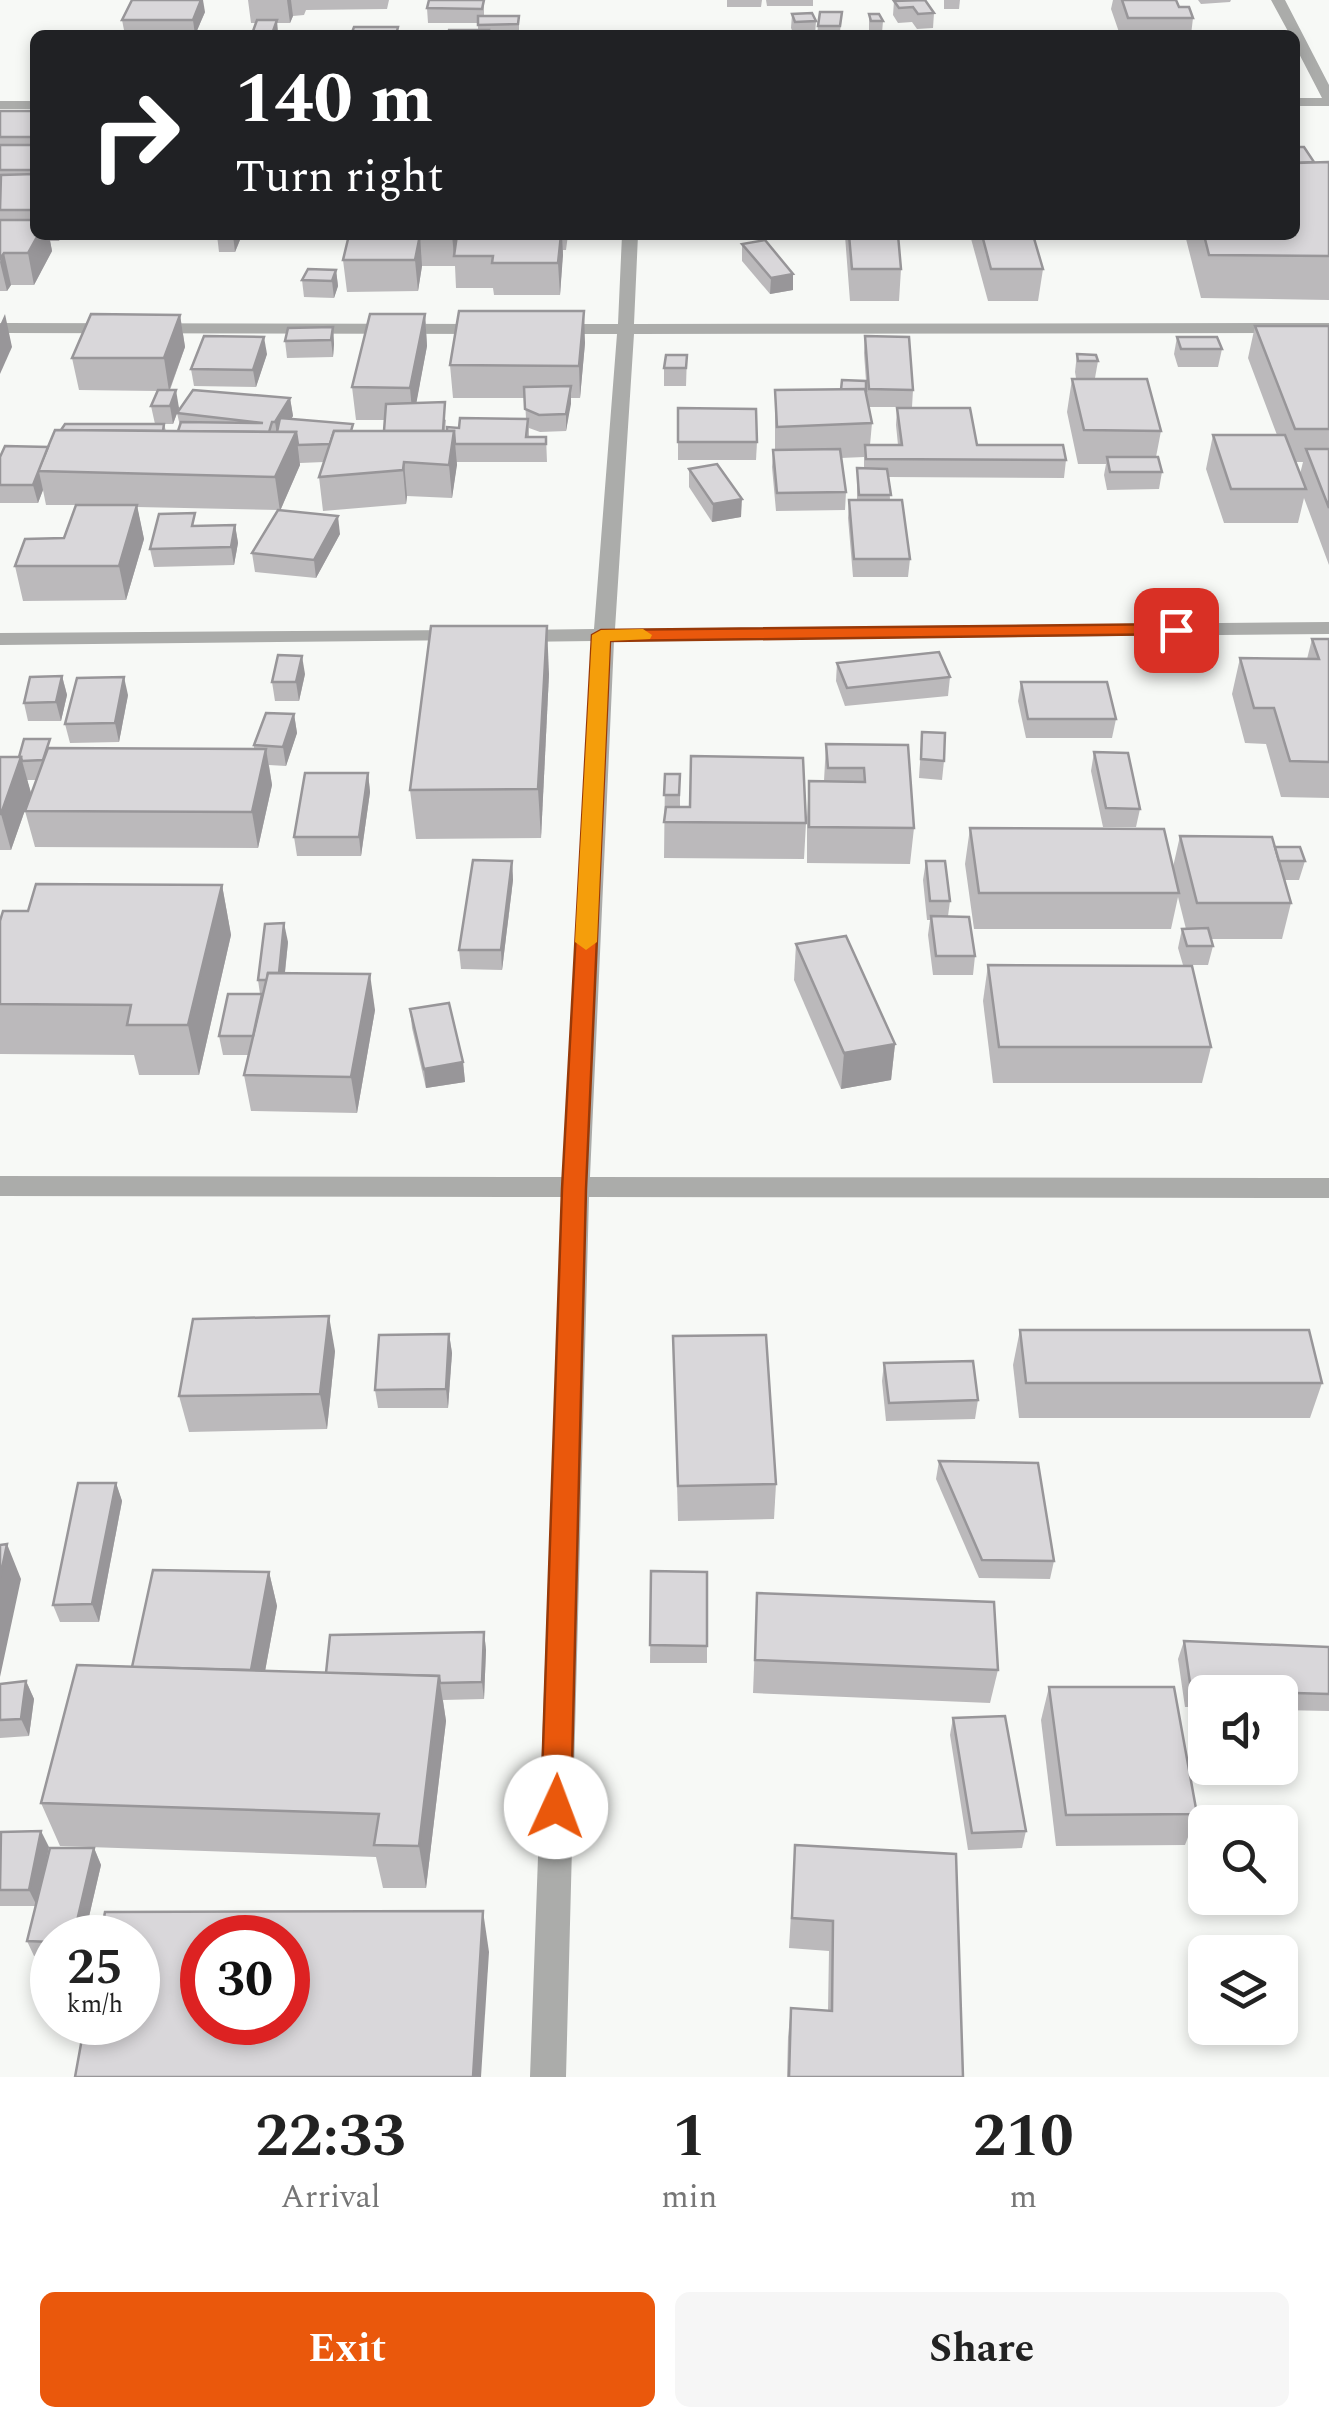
<!DOCTYPE html>
<style>
:root{--surface:#fff;--page:#f6f6f6;--text:#222;--muted:#767676;--accent:#ea580c}
body{margin:0;font-family:Spectral,serif;background:var(--page);color:var(--text);height:100vh;display:flex;flex-direction:column;font-size:38px;white-space:nowrap}
*{box-sizing:border-box;margin:0}
p{font-size:32px;color:var(--muted)}
.icon{flex:none;width:55px;height:55px;fill:none;stroke:currentColor;stroke-width:2;stroke-linecap:round;stroke-linejoin:round}
.map{position:relative;height:2077px;overflow:hidden}
.panel{display:flex;flex-direction:column;background:var(--surface);flex:1}
.panel>*{flex:none}
.top-card{position:absolute;left:30px;top:30px;width:1270px;height:210px;border-radius:15px;box-shadow:0 5px 15px #0003;background:#202124;color:#fff;overflow:hidden}
.fabs{position:absolute;left:1188px;top:1675px;display:grid;gap:20px}
.fabs a{display:grid;place-items:center;width:110px;height:110px;border-radius:15px;background:var(--surface);box-shadow:0 5px 15px #0003;font-size:50px}
.speed{position:absolute;left:30px;top:1915px;display:flex;gap:20px;font-size:50px;font-weight:700;text-align:center}
.speed>*{display:grid;place-content:center;width:130px;height:130px;border-radius:50%;background:var(--surface);box-shadow:0 5px 15px #0003;line-height:1}
.speed small{font-size:25px;font-weight:400}
.speed .limit{border:15px solid #d22;background:#fff;color:#111}
.pin{position:absolute;display:grid;place-items:center;width:85px;height:85px;color:#fff;margin:-42px;border-radius:20px;box-shadow:0 5px 15px #0006}
.me{position:absolute;width:110px;margin:-55px;rotate:2deg;stroke-linejoin:round;filter:drop-shadow(0 0 8px #0008)}
.turn{display:flex;align-items:center;gap:35px;height:210px;padding:0 40px;font-size:45px}
.turn .icon{width:130px;height:130px;stroke-width:2.5}
.turn b{display:block;font-size:70px;line-height:85px}
.eta{display:flex;justify-content:space-evenly;align-items:center;height:170px;text-align:center}
.eta b{font-size:60px;font-weight:700;line-height:70px}
.action{display:flex;gap:20px;margin-top:auto;padding:20px 40px}
.action a{flex:1;height:115px;border-radius:15px;background:var(--accent);color:#fff;font-size:40px;font-weight:700;line-height:115px;text-align:center}
.action a+a{background:var(--page);color:var(--text)}
.map>svg:first-child{display:block}
</style>
<div class="map">
<svg width="1329" height="2077" viewBox="0 0 1329 2077">
<rect width="100%" height="100%" fill="#f7f9f6"/>
<g fill="none" stroke-linecap="round" stroke-linejoin="round">
<!-- minor -->
<g fill="#abacaa" fill-rule="evenodd">
<polygon points="1271,0 1285,0 1329,85 1329,106 1295,106 1295,98 1322,98 1295,46 1295,35 1290,35"/>
<rect x="0" y="101" width="35" height="8"/>
<polygon points="622,235 638,235 634,324 1329,323 1329,333 634,334 615,629 1329,622 1329,634 614,641 590,1177 1329,1178 1329,1198 589,1197 566,2077 530,2077 562,1197 0,1196 0,1176 563,1177 593,641 515,642 505,636 515,630 594,629 617,334 550,334 542,329 550,324 618,324"/>
<polygon points="0,323 490,324 498,329 490,334 0,333"/>
<polygon points="465,630 472,632 472,640 0,645 0,633"/>
</g>
</g>
<!-- wall -->
<g fill="#bbb9bb" fill-rule="evenodd">
<polygon points="248,0 389,0 387,9 306,10 304,15 293,16 290,23 277,23 278,35 252,35 256,23 251,23"/>
<polygon points="484,0 484,16 519,16 519,35 448,35 478,30 478,23 428,23 427,8"/>
<polygon points="727,0 762,0 761,7 727,7"/>
<polygon points="766,0 813,0 813,6 767,6"/>
<polygon points="944,0 960,0 959,9 944,9"/>
<polygon points="1113,0 1176,0 1179,7 1193,18 1191,35 1120,35 1111,9"/>
<polygon points="1198,0 1231,0 1230,2 1201,4"/>
<polygon points="894,1 934,13 933,28 917,29 912,22 898,23 893,15"/>
<polygon points="205,12 195,35 125,35 122,20"/>
<polygon points="842,12 840,32 869,33 869,14 883,21 882,33 894,35 817,35 818,26"/>
<polygon points="792,14 816,21 815,35 794,35 791,28"/>
<rect x="0" y="111" width="35" height="59"/>
<polygon points="1314,162 1329,162 1329,300 1201,298 1185,235 1295,235"/>
<polygon points="0,170 35,170 35,235 62,235 59,241 50,241 52,251 34,285 11,285 7,291 0,291"/>
<polygon points="217,235 242,235 235,252 219,252"/>
<polygon points="349,235 568,235 566,250 563,250 560,295 494,295 493,288 456,288 455,266 422,266 418,291 347,292 343,260"/>
<polygon points="842,235 954,235 954,237 898,237 901,269 899,301 850,301 845,236"/>
<polygon points="970,235 1033,235 1043,269 1038,301 988,301"/>
<polygon points="742,244 793,290 770,294 742,261"/>
<polygon points="336,270 338,286 334,298 304,297 302,280"/>
<path d="M425,314L427,346L416,403L446,420L445,431L459,428L526,419L525,398H453L450,365L585,343L580,398H571L566,431L540,432L529,428V437H546L547,462H457L452,498L407,496L406,504L323,511L319,477L324,462L300,463V465L280,511L340,534L316,578L255,572L252,553L278,510L137,507L144,539L126,600L23,601L15,566L64,538L79,505H46L43,490L38,503H0V457L155,424L151,406L158,391L79,390L72,358L180,315L185,347L170,390L179,408L177,413L290,398L293,416L291,419L354,431H384L385,420H356L352,387ZM177,413L180,426L178,431H166L164,424H173Z"/>
<path d="M1255,326H1329V565L1304,498L1298,523H1224L1206,469L1213,435H1277L1248,358ZM1295,462H1303L1300,474Z"/>
<polygon points="333,327 334,344 333,357 287,358 285,341"/>
<polygon points="865,336 913,390 912,407 868,407 872,423 870,445 898,445 896,425 897,408 977,445 1066,460 1064,478 889,477 890,500 910,559 908,577 853,577 848,518 849,500 857,500 857,468 864,468 864,457 841,458 846,492 845,510 776,511 772,467 773,450 775,450 775,390 841,390 866,381 864,353"/>
<polygon points="1177,337 1222,349 1218,367 1178,367 1174,354"/>
<polygon points="267,354 256,387 194,386 191,369"/>
<polygon points="1077,354 1098,361 1095,378 1076,378 1075,372"/>
<polygon points="687,355 686,386 664,386 664,368"/>
<polygon points="1072,379 1161,431 1156,457 1162,472 1159,489 1107,490 1104,475 1106,464 1078,464 1067,412"/>
<polygon points="678,408 757,442 756,460 678,460"/>
<polygon points="689,469 741,517 712,522 689,487"/>
<polygon points="235,525 238,543 234,565 154,567 150,549 197,526"/>
<polygon points="1312,639 1329,639 1329,798 1281,797 1266,744 1245,743 1232,694 1240,658 1307,659"/>
<polygon points="837,663 950,677 948,696 845,706 836,681"/>
<polygon points="305,674 299,701 275,701 272,682"/>
<polygon points="549,674 541,838 416,839 410,790"/>
<polygon points="62,676 67,695 61,721 28,721 24,703"/>
<polygon points="1021,682 1116,719 1112,738 1026,738 1018,701"/>
<polygon points="128,695 119,742 70,743 65,724"/>
<polygon points="294,714 297,733 286,766 269,765 272,785 258,848 35,847 25,811 36,780 27,780 31,793 11,850 0,850 0,757 19,757 52,748 254,749 254,745"/>
<polygon points="922,732 944,761 942,780 919,778"/>
<polygon points="826,744 908,745 914,828 910,864 807,863 807,817 809,781 824,781"/>
<polygon points="1094,752 1140,809 1136,827 1103,827 1091,771"/>
<polygon points="368,773 370,792 361,856 297,856 294,837"/>
<polygon points="665,774 680,774 680,807 690,807 806,823 804,859 664,858"/>
<polygon points="970,828 1173,867 1180,836 1275,847 1305,861 1299,880 1285,880 1291,903 1282,939 1211,939 1213,946 1208,965 1183,965 1178,948 1182,929 1186,929 1178,897 1171,929 974,929 965,864"/>
<polygon points="512,861 513,880 502,970 461,969 459,950"/>
<polygon points="926,861 950,901 948,916 975,956 973,975 933,975 928,935 930,920 927,920 923,880"/>
<polygon points="222,885 231,935 199,1075 139,1075 134,1055 0,1054 0,921 28,911"/>
<polygon points="288,942 285,973 375,1010 357,1113 251,1111 244,1075 248,1055 223,1055 219,1036 260,994 258,980"/>
<polygon points="796,944 895,1044 891,1080 841,1089 794,980"/>
<polygon points="988,965 1211,1047 1202,1083 993,1083 983,1001"/>
<polygon points="410,1009 463,1062 465,1082 426,1088 412,1028"/>
<polygon points="1020,1330 1322,1383 1310,1418 1019,1418 1013,1365"/>
<polygon points="449,1334 452,1353 448,1408 378,1408 375,1390"/>
<polygon points="673,1336 776,1484 774,1519 678,1521"/>
<polygon points="335,1351 327,1429 189,1432 179,1396"/>
<polygon points="884,1363 978,1400 975,1419 886,1421 882,1381"/>
<polygon points="939,1461 1054,1561 1050,1579 979,1578 936,1479"/>
<polygon points="116,1483 122,1501 99,1622 60,1622 53,1605"/>
<polygon points="651,1571 707,1646 707,1663 650,1663"/>
<polygon points="269,1572 277,1606 265,1671 326,1673 484,1632 486,1650 484,1699 443,1700 446,1721 426,1888 383,1888 376,1857 60,1846 41,1803 132,1667"/>
<polygon points="757,1593 998,1670 990,1703 753,1693"/>
<polygon points="1184,1641 1329,1647 1329,1711 1280,1710 1280,1692 1205,1692 1205,1707 1185,1707 1178,1659"/>
<polygon points="26,1681 34,1699 29,1736 0,1738 0,1684"/>
<polygon points="1049,1687 1197,1814 1185,1845 1056,1846 1041,1720"/>
<polygon points="953,1718 1026,1831 1022,1848 968,1850 950,1735"/>
<polygon points="0,1835 49,1847 43,1875 94,1848 101,1865 84,1938 52,1938 52,1957 34,1956 27,1941 35,1906 0,1906"/>
<polygon points="795,1845 963,2077 787,2077 788,2037 791,2008 828,2011 829,1951 789,1948"/>
</g>
<!-- shaded-wall -->
<g fill="#989699">
<polygon points="201,0 203,0 205,12 195,35 193,20"/>
<polygon points="287,0 291,0 293,16 290,23"/>
<polygon points="277,20 278,35 272,35"/>
<polygon points="38,235 49,235 52,251 34,285 28,253"/>
<polygon points="233,235 242,235 235,252"/>
<polygon points="420,235 422,266 418,291 415,260"/>
<polygon points="452,235 459,235 454,256"/>
<polygon points="561,235 562,235 563,255 560,295 558,263"/>
<polygon points="4,253 11,285 7,291 0,262"/>
<polygon points="336,270 338,286 334,298 332,281"/>
<polygon points="793,274 793,290 770,294 771,278"/>
<polygon points="584,311 585,343 580,398 579,366"/>
<polygon points="5,314 12,347 0,374 0,325"/>
<polygon points="425,314 427,346 413,421 410,388"/>
<polygon points="180,315 185,347 169,391 164,358"/>
<polygon points="333,327 334,344 333,357 331,340"/>
<polygon points="264,337 267,354 256,387 253,370"/>
<polygon points="571,386 571,404 566,431 566,414"/>
<polygon points="176,390 179,408 173,424 170,406"/>
<polygon points="290,398 293,416 278,440 275,422"/>
<polygon points="454,431 457,465 452,498 449,465"/>
<polygon points="296,432 300,465 280,511 275,477"/>
<polygon points="404,462 407,496 406,504 403,470"/>
<polygon points="39,472 43,490 38,503 33,485"/>
<polygon points="742,499 741,517 712,522 713,504"/>
<polygon points="137,505 144,539 126,600 119,566"/>
<polygon points="338,516 340,534 316,578 314,560"/>
<polygon points="235,525 238,543 234,565 231,547"/>
<polygon points="547,626 549,674 541,838 538,789"/>
<polygon points="302,656 305,674 299,701 296,682"/>
<polygon points="62,676 67,695 61,721 56,702"/>
<polygon points="124,677 128,695 119,742 115,723"/>
<polygon points="294,714 297,733 286,766 283,747"/>
<polygon points="266,749 272,785 258,848 252,812"/>
<polygon points="21,757 31,793 11,850 1,814"/>
<polygon points="368,773 370,792 361,856 359,837"/>
<polygon points="512,861 513,880 502,970 501,950"/>
<polygon points="222,885 231,935 199,1075 188,1025"/>
<polygon points="284,923 288,942 282,999 279,979"/>
<polygon points="370,974 375,1010 357,1113 351,1077"/>
<polygon points="895,1044 891,1080 841,1089 844,1053"/>
<polygon points="463,1062 465,1082 426,1088 424,1069"/>
<polygon points="329,1316 335,1351 327,1429 320,1394"/>
<polygon points="449,1334 452,1353 448,1408 446,1389"/>
<polygon points="116,1483 122,1501 99,1622 92,1604"/>
<polygon points="7,1544 21,1579 0,1677 0,1578"/>
<polygon points="269,1572 277,1606 259,1704 251,1671"/>
<polygon points="484,1632 486,1650 484,1699 482,1682"/>
<polygon points="439,1676 446,1721 426,1888 419,1846"/>
<polygon points="26,1681 34,1699 29,1736 21,1719"/>
<polygon points="41,1831 49,1847 37,1906 29,1890"/>
<polygon points="94,1848 101,1865 84,1938 73,1938"/>
<polygon points="483,1911 489,1952 481,2077 473,2077"/>
</g>
<!-- building -->
<g fill="#d9d7da" stroke="#989699" stroke-width="2.5" fill-rule="evenodd">
<polygon points="132,0 201,0 193,20 122,20"/>
<polygon points="429,0 484,0 482,9 427,8"/>
<polygon points="925,0 934,13 918,14 913,7 899,8 894,1"/>
<polygon points="1122,0 1176,0 1179,7 1189,7 1193,18 1128,18"/>
<polygon points="820,12 842,12 840,26 818,26"/>
<polygon points="812,13 816,21 795,22 792,14"/>
<polygon points="869,14 879,14 883,21 871,21"/>
<polygon points="478,16 519,16 518,24 478,25"/>
<polygon points="257,20 277,20 272,34 252,34"/>
<polygon points="354,27 398,27 396,35 351,35"/>
<polygon points="449,30 489,30 488,35 448,35"/>
<polygon points="825,32 893,33 894,35 825,35"/>
<polygon points="1182,33 1183,35 1120,34"/>
<rect x="1051" y="34" width="62" height="1"/>
<polygon points="0,111 35,111 35,133 33,137 0,137"/>
<rect x="0" y="145" width="35" height="25"/>
<polygon points="1295,147 1304,147 1314,162 1295,163"/>
<polygon points="1329,162 1329,256 1209,255 1204,235 1295,235 1295,163"/>
<polygon points="35,174 35,210 0,210 1,175"/>
<polygon points="0,220 35,220 35,235 38,235 28,253 4,253 0,259"/>
<polygon points="349,235 420,235 415,260 343,260"/>
<polygon points="457,235 561,235 558,263 492,263 493,256 454,256"/>
<polygon points="849,235 898,235 901,269 852,269"/>
<polygon points="982,235 1033,235 1043,269 991,269"/>
<polygon points="765,240 793,274 771,278 742,244"/>
<polygon points="308,269 336,270 332,281 302,280"/>
<polygon points="459,311 584,311 579,366 450,365"/>
<polygon points="91,314 180,315 164,358 72,358"/>
<polygon points="370,314 425,314 410,388 352,387"/>
<polygon points="1255,326 1329,326 1329,429 1295,429"/>
<polygon points="333,327 331,340 285,341 288,328"/>
<polygon points="204,336 264,337 253,370 191,369"/>
<polygon points="865,336 909,337 913,390 869,389"/>
<polygon points="1177,337 1217,337 1222,349 1181,349"/>
<polygon points="1077,354 1096,355 1098,361 1078,361"/>
<polygon points="666,355 687,355 686,368 664,368"/>
<polygon points="1072,379 1147,379 1161,431 1084,430"/>
<polygon points="842,380 866,381 866,392 865,389 841,390"/>
<polygon points="571,386 566,414 539,415 525,409 524,387"/>
<polygon points="865,389 872,423 777,427 775,390"/>
<polygon points="158,390 176,390 170,406 151,406"/>
<polygon points="193,390 290,398 275,422 272,422 269,432 178,431 181,422 263,423 177,413"/>
<polygon points="445,402 443,431 384,431 386,404"/>
<polygon points="678,408 756,409 757,442 678,442"/>
<polygon points="897,408 970,408 977,445 1063,445 1066,460 866,459 865,445 902,445"/>
<polygon points="280,418 353,424 351,431 334,431 330,444 298,445 296,432 277,432"/>
<polygon points="460,418 528,419 526,437 546,437 546,444 455,444 454,431 447,431 447,427 459,428"/>
<polygon points="65,424 164,424 163,431 61,430"/>
<polygon points="55,430 296,432 275,477 38,471"/>
<polygon points="334,431 454,431 449,465 404,462 403,470 319,477"/>
<polygon points="1213,435 1285,435 1306,489 1231,489"/>
<polygon points="5,446 48,447 33,485 0,485 0,457"/>
<polygon points="840,449 846,492 777,493 773,450"/>
<polygon points="1306,449 1329,449 1329,508"/>
<polygon points="1107,457 1158,457 1162,472 1110,472"/>
<polygon points="717,464 742,499 713,504 689,469"/>
<polygon points="857,468 887,469 891,495 859,495"/>
<polygon points="849,500 902,500 910,559 854,559"/>
<polygon points="76,505 137,505 119,566 15,566 25,539 64,538"/>
<polygon points="278,510 338,516 314,560 252,553"/>
<polygon points="195,513 192,526 235,525 231,547 150,549 159,514"/>
<polygon points="431,626 547,626 538,789 410,790"/>
<polygon points="1312,639 1329,639 1329,762 1290,761 1274,708 1254,708 1240,658 1319,659"/>
<polygon points="939,652 950,677 847,688 837,663"/>
<polygon points="278,655 302,656 296,682 272,682"/>
<polygon points="62,676 56,702 24,703 30,677"/>
<polygon points="124,677 115,723 65,724 77,678"/>
<polygon points="1021,682 1107,682 1116,719 1028,719"/>
<polygon points="266,713 294,714 283,747 254,745"/>
<polygon points="922,732 945,733 944,761 921,759"/>
<polygon points="24,739 50,739 43,760 22,761 21,757 19,757"/>
<polygon points="826,744 908,745 914,828 809,827 809,781 865,782 864,768 828,768"/>
<polygon points="48,748 266,749 252,812 25,811"/>
<polygon points="1094,752 1128,753 1140,809 1106,808"/>
<polygon points="691,756 803,758 806,823 664,822 666,807 690,807"/>
<polygon points="0,757 21,757 1,814 0,814"/>
<polygon points="305,773 368,773 359,837 294,837"/>
<polygon points="665,774 680,774 679,795 664,795"/>
<polygon points="970,828 1164,829 1179,893 979,893"/>
<polygon points="1180,836 1272,837 1291,903 1197,903"/>
<polygon points="1275,847 1300,847 1305,861 1279,861"/>
<polygon points="473,860 512,861 501,950 459,950"/>
<polygon points="926,861 945,861 950,901 930,901"/>
<polygon points="36,884 222,885 188,1025 127,1025 131,1005 0,1004 0,921 3,911 28,911"/>
<polygon points="931,916 969,917 975,956 936,956"/>
<polygon points="284,923 279,973 268,973 267,980 258,980 265,924"/>
<polygon points="1208,928 1213,946 1187,946 1182,929"/>
<polygon points="846,936 895,1044 844,1053 796,944"/>
<polygon points="988,965 1192,966 1211,1047 999,1047"/>
<polygon points="268,973 370,974 351,1077 244,1075"/>
<polygon points="228,994 262,994 253,1036 219,1036"/>
<polygon points="449,1003 463,1062 424,1069 410,1009"/>
<polygon points="329,1316 320,1394 179,1396 193,1319"/>
<polygon points="1020,1330 1309,1330 1322,1383 1026,1383"/>
<polygon points="449,1334 446,1389 375,1390 379,1335"/>
<polygon points="766,1335 776,1484 678,1486 673,1336"/>
<polygon points="973,1361 978,1400 889,1403 884,1363"/>
<polygon points="939,1461 1038,1463 1054,1561 982,1560"/>
<polygon points="78,1483 116,1483 92,1604 53,1605"/>
<polygon points="7,1544 0,1578 0,1545"/>
<polygon points="153,1570 269,1572 251,1670 132,1667"/>
<polygon points="651,1571 707,1572 707,1646 650,1645"/>
<polygon points="757,1593 994,1602 998,1670 755,1660"/>
<polygon points="484,1632 482,1682 440,1683 439,1676 326,1673 330,1635"/>
<polygon points="1184,1641 1329,1647 1329,1694 1191,1690"/>
<polygon points="77,1665 439,1676 419,1846 374,1845 379,1814 41,1803"/>
<polygon points="26,1681 21,1719 0,1720 0,1684"/>
<polygon points="1049,1687 1174,1687 1197,1814 1066,1815"/>
<polygon points="1005,1716 1026,1831 972,1833 953,1718"/>
<polygon points="41,1831 29,1890 0,1890 1,1832"/>
<polygon points="795,1845 956,1854 963,2077 789,2077 791,2008 832,2011 833,1921 792,1918"/>
<polygon points="50,1848 94,1848 73,1938 52,1938 52,1942 27,1941"/>
<path d="M483,1911L473,2077H75L85,2022H138V1938H100L105,1912ZM202,1938H288V2022H202Z"/>
</g>
<!-- route -->
<polygon fill="#ea580c" stroke="#983908" stroke-width="2.5" points="1176,624 1182,626 1182,634 610,641 586,1189 571,1807 567,1817 556,1822 545,1817 541,1807 562,1189 592,635 601,630"/>
<!-- slow -->
<polygon fill="#f59e0b" points="643,629 652,635 650,639 610,641 597,942 586,950 575,942 592,635 601,630"/>
</svg>
<div class="fabs">
<a><svg class="icon" aria-label="sound" viewBox="0 0 24 24"><path d="M4 9h4l5-4v14l-5-4H4zM17 9q2 3 0 6"/></svg></a>
<a><svg class="icon" aria-label="search" viewBox="0 0 24 24"><circle cx="10" cy="10" r="6"/><path d="M15 15l6 6"/></svg></a>
<a><svg class="icon" aria-label="layers" viewBox="0 0 24 24"><path d="M12 4l9 5-9 5-9-5zM3 14l9 5 9-5"/></svg></a>
</div>
<div class="speed"><div>25<small>km/h</small></div><div class="limit">30</div></div>
<div class="pin" style="left:1176px;top:630px;background:#d93025"><svg class="icon" aria-label="arrive" viewBox="0 0 24 24"><path d="M6 21V4h12l-3 4 3 4H6"/></svg></div>
<svg class="me" style="left:556px;top:1807px" viewBox="-20 -20 40 40"><circle r="19" fill="#fff"/><path d="M0-13L10 11 0 6-10 11z" fill="#ea580c"/></svg>
<div class="top-card">
<div class="turn"><svg class="icon" aria-label="right" viewBox="0 0 24 24"><path d="M7 20v-9h11M14 6l5 5-5 5"/></svg><div><b>140 m</b>Turn right</div></div>
</div>
</div>
<section class="panel">
<div class="eta">
<div><b>22:33</b><p>Arrival</p></div>
<div><b>1</b><p>min</p></div>
<div><b>210</b><p>m</p></div>
</div>
<div class="action"><a>Exit</a><a>Share</a></div>
</section>
